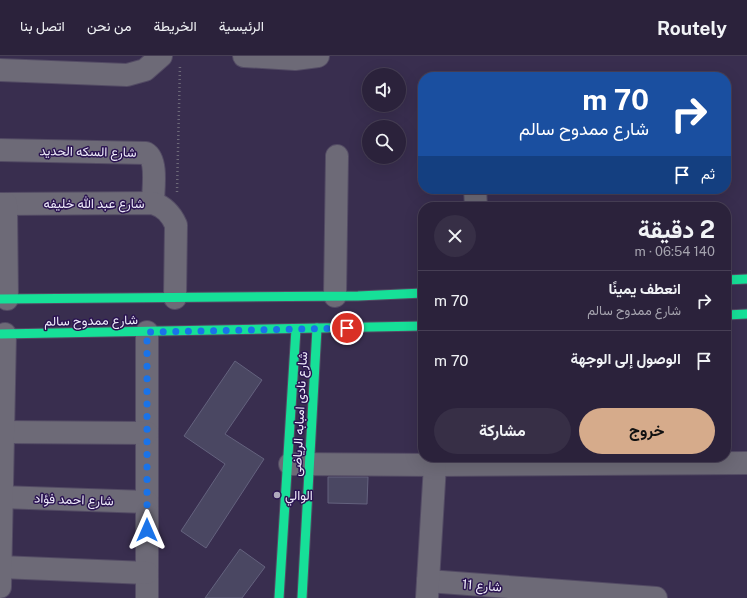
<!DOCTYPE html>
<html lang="ar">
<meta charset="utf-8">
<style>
:root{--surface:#2b223b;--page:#372f46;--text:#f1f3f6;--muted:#a6a4af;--line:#473f55;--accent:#d6ab8b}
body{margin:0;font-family:"Public Sans",Vazirmatn,sans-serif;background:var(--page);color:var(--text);direction:rtl;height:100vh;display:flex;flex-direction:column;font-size:15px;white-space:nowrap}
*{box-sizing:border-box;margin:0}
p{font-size:13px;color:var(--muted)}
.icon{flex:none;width:22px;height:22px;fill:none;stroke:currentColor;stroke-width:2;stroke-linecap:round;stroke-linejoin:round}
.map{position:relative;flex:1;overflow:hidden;direction:ltr}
.details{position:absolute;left:418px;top:146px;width:313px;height:260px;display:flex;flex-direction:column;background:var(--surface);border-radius:16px;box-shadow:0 4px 16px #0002,0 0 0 1px var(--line);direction:rtl}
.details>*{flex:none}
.top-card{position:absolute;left:418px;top:16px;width:313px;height:122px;border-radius:16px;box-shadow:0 4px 16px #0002,0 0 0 1px var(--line);direction:rtl;background:#1a4fa0;color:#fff;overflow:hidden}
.tools{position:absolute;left:362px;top:12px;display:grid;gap:8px}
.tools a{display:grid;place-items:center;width:44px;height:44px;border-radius:50%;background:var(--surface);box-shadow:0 4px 16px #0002,0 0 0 1px var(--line);font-size:20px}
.pin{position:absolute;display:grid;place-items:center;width:34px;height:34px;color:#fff;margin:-17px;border:2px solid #fff;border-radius:50%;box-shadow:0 1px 4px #0007}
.me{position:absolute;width:44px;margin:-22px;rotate:0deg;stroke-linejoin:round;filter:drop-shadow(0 0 3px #0008)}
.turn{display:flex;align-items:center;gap:14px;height:84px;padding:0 16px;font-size:18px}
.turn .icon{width:52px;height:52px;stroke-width:2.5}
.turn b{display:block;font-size:28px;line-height:34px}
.then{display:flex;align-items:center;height:38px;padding:0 16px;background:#0003;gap:8px;font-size:15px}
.round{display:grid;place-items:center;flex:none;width:42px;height:42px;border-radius:21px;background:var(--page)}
.overview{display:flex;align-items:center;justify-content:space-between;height:68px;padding:0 16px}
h1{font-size:24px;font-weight:700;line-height:30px}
.action{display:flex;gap:8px;margin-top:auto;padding:8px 16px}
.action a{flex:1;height:46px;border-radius:24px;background:var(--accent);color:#111;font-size:16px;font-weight:700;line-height:46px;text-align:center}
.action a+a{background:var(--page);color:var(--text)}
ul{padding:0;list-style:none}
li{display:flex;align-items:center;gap:12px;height:60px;padding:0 16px;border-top:1px solid var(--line)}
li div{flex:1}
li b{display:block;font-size:15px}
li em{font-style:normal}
header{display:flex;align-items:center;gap:24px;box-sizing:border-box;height:56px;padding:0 20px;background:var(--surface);border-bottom:1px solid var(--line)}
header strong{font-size:19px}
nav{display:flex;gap:22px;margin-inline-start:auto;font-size:14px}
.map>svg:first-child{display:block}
</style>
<header>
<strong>Routely</strong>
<nav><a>الرئيسية</a><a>الخريطة</a><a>من نحن</a><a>اتصل بنا</a></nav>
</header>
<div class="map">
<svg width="747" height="542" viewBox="0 0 747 542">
<rect width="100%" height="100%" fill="#392e4f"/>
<!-- building -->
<g fill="#4a4762" stroke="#64627e">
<polygon points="235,305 262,324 225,378 264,403 206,492 181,475 225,408 184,380"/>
<polygon points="328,421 368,421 367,448 328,447"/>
<polygon points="240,493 265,511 242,542 205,542"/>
</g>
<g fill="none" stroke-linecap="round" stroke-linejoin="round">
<!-- street casing -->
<g stroke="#534b64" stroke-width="24">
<g id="street">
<polyline points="244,0 295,3 318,0"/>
<polyline points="0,14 127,19 145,14 161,0"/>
<path d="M0,94L146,97C158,104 153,134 153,147"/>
<polyline points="475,133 476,151"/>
<path d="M0,148L153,147C165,151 171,158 176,169L175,242"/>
<polyline points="6,148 7,243"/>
<polyline points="335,240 337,100"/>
<polyline points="147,276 147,542"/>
<polyline points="0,376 147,377"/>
<polyline points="290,408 435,409 747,407"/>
<polyline points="0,441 147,446"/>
<polyline points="0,511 147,517"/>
<polyline points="428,525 656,542"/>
<polyline points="0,531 5,278"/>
<polyline points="427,542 435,409"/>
</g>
</g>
<!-- fast casing -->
<g stroke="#534b64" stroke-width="11">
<g id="fast">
<polyline points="726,224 747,223"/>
<polyline points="0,243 358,240 423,237"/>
<polyline points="726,259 747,258"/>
<polyline points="0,278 423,270"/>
<polyline points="279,542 296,273"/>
<polyline points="302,542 317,272"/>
</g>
</g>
<!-- path -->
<polyline stroke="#6d6978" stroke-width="2.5" stroke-dasharray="1 3" stroke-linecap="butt" points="177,136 180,9"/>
<!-- street -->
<use href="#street" stroke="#6d6a77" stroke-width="22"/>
<!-- fast -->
<use href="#fast" stroke="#16e098" stroke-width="9"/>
</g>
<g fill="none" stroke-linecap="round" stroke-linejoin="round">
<!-- route -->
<polyline stroke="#1a73e8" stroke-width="7" stroke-dasharray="0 12.6" points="147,474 147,276 347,272"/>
</g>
<!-- markers -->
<circle fill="#afa9be" stroke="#2b1452" stroke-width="1.5" cx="277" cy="439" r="4"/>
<g text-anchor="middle" stroke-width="3" stroke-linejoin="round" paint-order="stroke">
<!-- street labels -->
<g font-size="13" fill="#eeebfa" stroke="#2b1452">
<text transform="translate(88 95) rotate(1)" y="5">شارع السكه الحديد</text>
<text x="94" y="152">شارع عبد الله خليفه</text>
<text transform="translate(91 264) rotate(-1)" y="5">شارع ممدوح سالم</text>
<text transform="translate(299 358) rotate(-87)" y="5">شارع نادى امبابه الرياضى</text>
<text transform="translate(74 443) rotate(2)" y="5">شارع احمد فؤاد</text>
<text transform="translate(482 529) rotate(4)" y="5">شارع 11</text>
</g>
<!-- poi labels -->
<g font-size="13" fill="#eeebfa" stroke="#2b1452" text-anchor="start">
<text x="285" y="444">الوالي</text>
</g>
</g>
</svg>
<div class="tools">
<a><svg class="icon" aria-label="sound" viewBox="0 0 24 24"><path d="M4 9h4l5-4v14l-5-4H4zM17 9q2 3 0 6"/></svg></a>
<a><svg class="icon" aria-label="search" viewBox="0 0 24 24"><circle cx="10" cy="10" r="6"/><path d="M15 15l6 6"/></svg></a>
</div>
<div class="pin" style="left:347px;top:272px;background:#d93025"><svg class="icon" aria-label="arrive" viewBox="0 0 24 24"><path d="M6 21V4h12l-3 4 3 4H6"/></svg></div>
<svg class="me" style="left:147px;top:474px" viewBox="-20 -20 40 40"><path d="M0-17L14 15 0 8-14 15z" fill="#1a73e8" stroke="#fff" stroke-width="4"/></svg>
<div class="top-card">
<div class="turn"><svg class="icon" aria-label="right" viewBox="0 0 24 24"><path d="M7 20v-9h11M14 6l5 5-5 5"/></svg><div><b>70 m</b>شارع ممدوح سالم</div></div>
<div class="then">ثم<svg class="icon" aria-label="arrive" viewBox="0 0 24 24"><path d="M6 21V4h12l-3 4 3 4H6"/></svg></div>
</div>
<section class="details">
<div class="overview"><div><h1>2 دقيقة</h1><p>140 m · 06:54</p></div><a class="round"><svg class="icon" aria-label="close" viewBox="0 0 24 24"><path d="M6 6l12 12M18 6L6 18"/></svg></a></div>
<ul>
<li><svg class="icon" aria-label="right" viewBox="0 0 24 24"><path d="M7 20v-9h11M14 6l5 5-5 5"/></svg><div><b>انعطف يمينًا</b><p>شارع ممدوح سالم</p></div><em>70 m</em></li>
<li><svg class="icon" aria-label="arrive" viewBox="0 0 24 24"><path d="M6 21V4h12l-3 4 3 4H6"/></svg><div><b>الوصول إلى الوجهة</b></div><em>70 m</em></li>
</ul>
<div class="action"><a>خروج</a><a>مشاركة</a></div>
</section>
</div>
